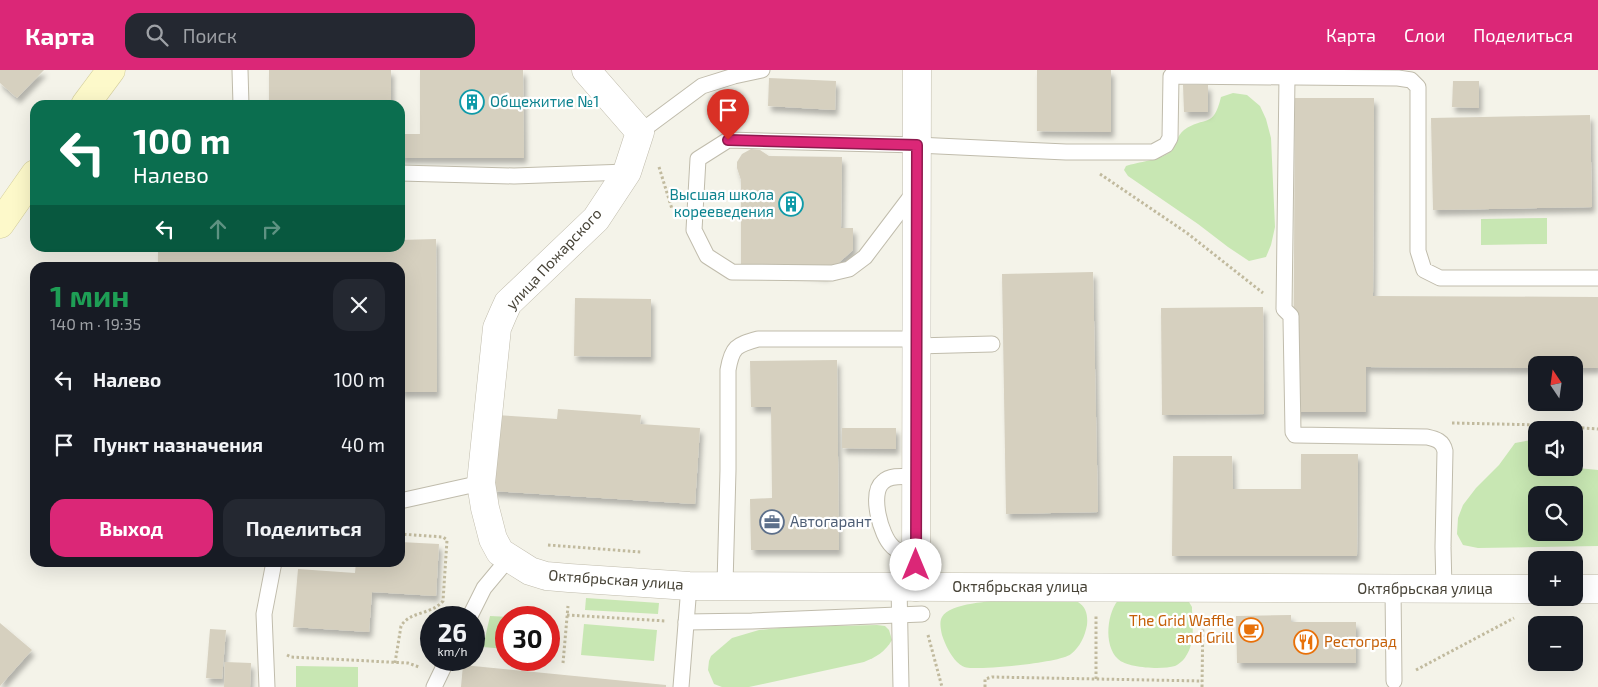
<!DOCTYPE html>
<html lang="ru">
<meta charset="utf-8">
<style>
:root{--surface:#171b24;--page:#242831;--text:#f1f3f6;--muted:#9ea1a6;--accent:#db2777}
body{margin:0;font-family:"Exo 2",sans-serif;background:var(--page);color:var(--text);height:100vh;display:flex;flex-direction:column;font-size:19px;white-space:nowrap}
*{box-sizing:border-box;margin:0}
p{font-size:16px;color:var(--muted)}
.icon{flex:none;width:28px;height:28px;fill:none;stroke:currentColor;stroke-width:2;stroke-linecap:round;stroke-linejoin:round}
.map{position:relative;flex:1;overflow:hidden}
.sheet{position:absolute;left:30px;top:192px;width:375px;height:305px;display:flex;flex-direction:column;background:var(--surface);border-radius:15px;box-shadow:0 5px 20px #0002}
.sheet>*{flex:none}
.top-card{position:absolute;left:30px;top:30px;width:375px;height:152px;border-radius:15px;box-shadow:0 5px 20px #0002;background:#0b6e4f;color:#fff;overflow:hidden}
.needle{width:32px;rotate:347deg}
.controls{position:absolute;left:1528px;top:286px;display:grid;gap:10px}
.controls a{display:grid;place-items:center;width:55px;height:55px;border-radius:10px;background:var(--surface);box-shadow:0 5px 20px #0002;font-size:25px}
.speed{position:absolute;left:420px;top:536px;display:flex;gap:10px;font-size:25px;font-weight:700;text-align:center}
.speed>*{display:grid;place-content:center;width:65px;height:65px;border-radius:50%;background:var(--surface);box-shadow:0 5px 20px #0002;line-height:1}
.speed small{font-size:12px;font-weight:400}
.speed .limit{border:8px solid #d22;background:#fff;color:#111}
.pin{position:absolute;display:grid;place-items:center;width:42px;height:42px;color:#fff;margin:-51px -21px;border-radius:50% 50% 50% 0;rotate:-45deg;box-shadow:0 0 5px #0007}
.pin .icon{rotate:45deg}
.me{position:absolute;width:55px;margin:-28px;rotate:0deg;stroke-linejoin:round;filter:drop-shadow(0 0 4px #0008)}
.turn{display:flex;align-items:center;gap:18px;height:105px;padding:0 20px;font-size:22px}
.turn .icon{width:65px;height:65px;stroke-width:2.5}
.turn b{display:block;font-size:35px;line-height:42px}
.lanes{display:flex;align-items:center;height:48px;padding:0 20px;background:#0003;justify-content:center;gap:25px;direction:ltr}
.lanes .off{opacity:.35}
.round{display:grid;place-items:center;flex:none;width:52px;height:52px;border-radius:15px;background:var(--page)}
.headline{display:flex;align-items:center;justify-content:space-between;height:85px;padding:0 20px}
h1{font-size:30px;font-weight:700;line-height:38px;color:#1e9e55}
.action{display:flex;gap:10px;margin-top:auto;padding:10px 20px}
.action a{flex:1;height:58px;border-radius:15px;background:var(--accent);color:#fff;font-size:20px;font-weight:700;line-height:58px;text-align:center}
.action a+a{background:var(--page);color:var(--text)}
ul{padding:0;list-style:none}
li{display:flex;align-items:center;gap:15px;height:65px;padding:0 20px}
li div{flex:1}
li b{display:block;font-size:19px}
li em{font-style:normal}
header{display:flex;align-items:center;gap:30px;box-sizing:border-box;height:70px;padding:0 25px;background:var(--accent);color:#fff}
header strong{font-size:24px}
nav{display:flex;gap:28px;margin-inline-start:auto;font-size:18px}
.search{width:350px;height:45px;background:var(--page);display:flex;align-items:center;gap:12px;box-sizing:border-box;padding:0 18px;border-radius:15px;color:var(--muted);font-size:19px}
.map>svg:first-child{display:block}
</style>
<header>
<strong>Карта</strong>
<div class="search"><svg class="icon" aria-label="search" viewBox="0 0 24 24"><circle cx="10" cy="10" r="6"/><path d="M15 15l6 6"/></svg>Поиск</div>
<nav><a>Карта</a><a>Слои</a><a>Поделиться</a></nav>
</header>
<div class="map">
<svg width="1598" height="617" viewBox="0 0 1598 617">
<defs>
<filter id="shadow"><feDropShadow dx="3" dy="5.5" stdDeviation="2.5" flood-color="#0004"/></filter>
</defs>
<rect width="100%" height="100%" fill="#f4f3e9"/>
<!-- green -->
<g fill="#c8e7b3" fill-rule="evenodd">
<path d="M1233,23L1247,25L1260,36L1266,49L1271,68L1275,157L1271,175L1266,187L1249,191L1228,177L1198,154L1128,106L1124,100L1126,96C1138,92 1160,90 1170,82C1176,76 1177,65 1184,60C1205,45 1213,60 1221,27Z"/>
<polygon points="1547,148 1547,174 1481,175 1481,149"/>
<path d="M1536,369V398H1574V394L1578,398L1598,400V476L1478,478L1463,475L1457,464L1458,448L1463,435L1476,418L1499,395L1515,373ZM1536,425H1574V462H1536Z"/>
<polygon points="586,528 659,533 658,544 585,540"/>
<path d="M1120,528H1185L1189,532L1192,537C1192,552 1196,572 1186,586C1184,590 1179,594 1175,596C1162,600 1127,598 1118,589C1103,575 1107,541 1120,528Z"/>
<path d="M1007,530L1078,532C1086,537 1088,545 1087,555C1085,566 1080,577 1071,584C1060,593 986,599 970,598C965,598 960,595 957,592C950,585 945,574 942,565C941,560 939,552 942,547C950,533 992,531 1007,530Z"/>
<polygon points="490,546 510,547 506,548 506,579 483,577"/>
<polygon points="584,554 657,560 654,591 581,585"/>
<path d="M877,555L885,556L889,560L892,570C885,582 876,587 864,592L749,617H722L714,614L708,600L709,591L711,586L732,568L759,560L789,557Z"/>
<polygon points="296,596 358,597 358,617 296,617"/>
</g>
<!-- building -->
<g fill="#d6d0bf" filter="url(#shadow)">
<polygon points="0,0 44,0 17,28 0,13"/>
<rect x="269" y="0" width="122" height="35"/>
<polygon points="420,0 523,0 524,88 400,88 400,64 420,64"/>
<polygon points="1037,0 1111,0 1111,62 1037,61"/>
<polygon points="769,8 836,11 835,40 768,36"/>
<polygon points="1453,11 1479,11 1479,38 1452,37"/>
<polygon points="1183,15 1208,15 1208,42 1184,42"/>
<polygon points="1295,28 1374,28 1373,226 1598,227 1598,298 1574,298 1574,295 1536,295 1536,298 1366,297 1366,342 1293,342"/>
<polygon points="1590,45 1592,137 1433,140 1431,48"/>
<polygon points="751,79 760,80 769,86 842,87 841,158 853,158 853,180 825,205 741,195 741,110 737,98 737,92 742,84"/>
<polygon points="436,169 437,322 400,322 400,198 158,198 158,178 400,178 400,170"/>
<polygon points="1093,202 1098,442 1006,444 1002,204"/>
<polygon points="575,228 651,229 651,287 574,286"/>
<polygon points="1263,237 1264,344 1162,345 1161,238"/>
<polygon points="837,290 839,480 751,480 750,429 772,428 771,337 751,337 750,291"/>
<polygon points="558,339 641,345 640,354 700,358 695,434 492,421 496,345 557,349"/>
<polygon points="842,358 896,358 896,379 842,378"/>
<polygon points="1301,384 1358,384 1357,486 1172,486 1173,386 1232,386 1233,419 1301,419"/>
<polygon points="400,472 439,474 436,526 372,522 369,562 293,557 298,499 355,503 356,492 400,492"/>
<polygon points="1291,545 1291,552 1356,552 1356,593 1237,593 1236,546"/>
<polygon points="0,553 32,580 0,616"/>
<polygon points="210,559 226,560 222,609 206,608"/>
<polygon points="225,592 251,593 250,617 224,617"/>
<polygon points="463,595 666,615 666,617 461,617"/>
</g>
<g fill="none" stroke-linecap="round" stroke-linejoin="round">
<!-- lane casing -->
<g stroke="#c0bcac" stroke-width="17">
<g id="lane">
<polyline points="240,0 241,35"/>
<path d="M1287,7L1284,239L1291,246V249L1293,362L1295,365L1427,367C1436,369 1443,371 1445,381L1443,477L1444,519"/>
<polyline points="640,62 702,16 734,6 762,0"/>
<polyline points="400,103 514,106 627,102"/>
<polyline points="915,121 865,187 849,199 832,203 732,202 707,186 694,160 698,89 728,70 917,75 1066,82 1153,82 1166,75 1170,68 1171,6 1398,8 1411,10 1418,17 1418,181 1424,200 1440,208 1598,208"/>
<polyline points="916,276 992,274"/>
<polyline points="400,431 481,413"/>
<path d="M916,495C912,492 909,487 905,484C901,481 895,480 892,476C881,466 869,423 883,412C891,404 906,407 916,407"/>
<path d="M725,515L728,400V300C732,277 736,275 758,269H917"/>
<polyline points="899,516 901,617"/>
<polyline points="1393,519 1394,611"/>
<polyline points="469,548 484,518 509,488"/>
<polyline points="686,552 752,551 922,544"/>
<polyline points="267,617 264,544 274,492"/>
<polyline points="434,617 447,590"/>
<polyline points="681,617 689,516"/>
</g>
</g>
<!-- street casing -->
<g stroke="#c0bcac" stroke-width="29">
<g id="street">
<polyline points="586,0 640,62 627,102 596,149 508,233 503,244 497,258 481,413 485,438 493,469 500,482 530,501 546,506 569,508 689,516 1536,519"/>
<polyline points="916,517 917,0"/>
<polyline points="1574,519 1598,519"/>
</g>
</g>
<!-- secondary casing -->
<g stroke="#d3cd9a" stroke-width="29">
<g id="secondary">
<polyline points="85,35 111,0"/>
<polyline points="0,154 35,104"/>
</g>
</g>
<!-- path -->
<g stroke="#c1ba9e" stroke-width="3" stroke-dasharray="2.5 2.5" stroke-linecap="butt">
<polyline points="659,97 672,139"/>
<polyline points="1100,104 1187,163 1263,223"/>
<polyline points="1452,353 1542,355 1598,359"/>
<polyline points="548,475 641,482"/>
<polyline points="567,545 666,551"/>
<polyline points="928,565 942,617"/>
<polyline points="287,585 291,587 408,593 419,597"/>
<path d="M395,593L401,556C410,541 431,545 443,531L447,470L443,467L400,464"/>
<polyline points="563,593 568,536"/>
<polyline points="1416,600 1514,548"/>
<polyline points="1096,609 1096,545"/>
<polyline points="985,617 985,609 992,607 1202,611"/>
<polyline points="1202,617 1203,545"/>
</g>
<!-- lane -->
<use href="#lane" stroke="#fff" stroke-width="15"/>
<!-- street -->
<use href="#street" stroke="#fff" stroke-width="28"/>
<!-- secondary -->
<use href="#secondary" stroke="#fdf9ca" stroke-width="28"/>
</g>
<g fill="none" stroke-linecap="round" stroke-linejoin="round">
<!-- route casing -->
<g stroke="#8e194d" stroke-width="12">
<polyline id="route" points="728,70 917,75 916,495"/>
</g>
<!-- route -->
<use href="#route" stroke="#db2777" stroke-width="9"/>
</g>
<!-- icons -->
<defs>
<g id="building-ring" transform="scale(1.25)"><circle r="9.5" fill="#fff" stroke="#0f9aa8" stroke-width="1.5"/><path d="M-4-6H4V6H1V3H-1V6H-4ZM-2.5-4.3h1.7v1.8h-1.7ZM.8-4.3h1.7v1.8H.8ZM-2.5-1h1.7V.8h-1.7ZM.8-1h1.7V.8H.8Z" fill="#0f9aa8"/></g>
<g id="office-ring" transform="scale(1.25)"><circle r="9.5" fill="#fff" stroke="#5c6f8a" stroke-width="1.5"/><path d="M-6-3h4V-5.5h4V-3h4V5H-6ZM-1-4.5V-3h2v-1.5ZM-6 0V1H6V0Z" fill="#5c6f8a"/></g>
<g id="cafe-ring" transform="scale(1.25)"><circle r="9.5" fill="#fff" stroke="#e8710a" stroke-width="1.5"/><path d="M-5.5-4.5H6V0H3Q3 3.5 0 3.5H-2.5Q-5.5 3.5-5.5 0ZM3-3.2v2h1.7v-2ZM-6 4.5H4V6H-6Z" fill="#e8710a"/></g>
<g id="restaurant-ring" transform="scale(1.25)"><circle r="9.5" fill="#fff" stroke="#e8710a" stroke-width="1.5"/><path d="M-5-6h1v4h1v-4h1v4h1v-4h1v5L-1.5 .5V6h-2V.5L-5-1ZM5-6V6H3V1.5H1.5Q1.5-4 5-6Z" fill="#e8710a"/></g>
</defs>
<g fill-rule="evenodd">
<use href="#building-ring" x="472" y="32"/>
<use href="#building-ring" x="791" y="134"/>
<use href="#office-ring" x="772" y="452"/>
<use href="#cafe-ring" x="1251" y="560"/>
<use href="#restaurant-ring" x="1306" y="572"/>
</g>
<g text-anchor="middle" stroke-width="4.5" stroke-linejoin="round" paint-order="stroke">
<!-- culture labels -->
<g font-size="15" fill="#0d838f" stroke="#fff" text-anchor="start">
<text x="490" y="37">Общежитие №1</text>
<text x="774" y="130" text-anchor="end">Высшая школа<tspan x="774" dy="17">корееведения</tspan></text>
</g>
<!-- street labels -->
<g font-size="15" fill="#484438" stroke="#fff">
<text transform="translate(554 189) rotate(-47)" y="5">улица Пожарского</text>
<text transform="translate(616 510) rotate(4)" y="5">Октябрьская улица</text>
<text x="1020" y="522">Октябрьская улица</text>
<text x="1425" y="524">Октябрьская улица</text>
</g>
<!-- service labels -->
<g font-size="15" fill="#4e5e75" stroke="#fff" text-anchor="start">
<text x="790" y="457">Автогарант</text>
</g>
<!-- food labels -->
<g font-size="15" fill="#c56008" stroke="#fff" text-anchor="end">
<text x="1234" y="556">The Grid Waffle<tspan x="1234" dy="17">and Grill</tspan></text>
<text x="1324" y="577" text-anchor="start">Рестоград</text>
</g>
</g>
</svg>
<div class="controls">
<a><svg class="needle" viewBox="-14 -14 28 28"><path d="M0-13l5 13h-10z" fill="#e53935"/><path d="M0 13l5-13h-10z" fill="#9ea1a6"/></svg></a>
<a><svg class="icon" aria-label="sound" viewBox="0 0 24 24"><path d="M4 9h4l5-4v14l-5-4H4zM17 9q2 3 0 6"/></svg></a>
<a><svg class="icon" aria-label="search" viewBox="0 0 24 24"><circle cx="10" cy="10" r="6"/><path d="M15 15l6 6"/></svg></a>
<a>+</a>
<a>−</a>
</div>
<div class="speed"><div>26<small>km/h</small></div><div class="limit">30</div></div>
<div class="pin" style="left:728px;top:70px;background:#d93025"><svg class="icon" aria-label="arrive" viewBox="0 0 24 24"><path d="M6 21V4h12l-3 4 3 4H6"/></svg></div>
<svg class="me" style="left:916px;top:495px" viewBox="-20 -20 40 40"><circle r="19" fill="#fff"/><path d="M0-13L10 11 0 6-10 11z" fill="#db2777"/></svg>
<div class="top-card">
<div class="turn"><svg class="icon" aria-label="left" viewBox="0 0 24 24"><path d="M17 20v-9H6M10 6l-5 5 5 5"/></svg><div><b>100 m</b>Налево</div></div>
<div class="lanes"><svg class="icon" aria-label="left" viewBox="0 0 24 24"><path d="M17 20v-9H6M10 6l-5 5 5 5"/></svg><svg class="icon off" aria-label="ahead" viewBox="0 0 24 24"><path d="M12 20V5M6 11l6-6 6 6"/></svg><svg class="icon off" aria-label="right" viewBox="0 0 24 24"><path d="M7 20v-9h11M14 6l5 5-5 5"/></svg></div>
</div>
<section class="sheet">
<div class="headline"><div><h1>1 мин</h1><p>140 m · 19:35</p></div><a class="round"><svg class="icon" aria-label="close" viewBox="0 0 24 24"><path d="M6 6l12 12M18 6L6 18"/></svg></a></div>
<ul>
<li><svg class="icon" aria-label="left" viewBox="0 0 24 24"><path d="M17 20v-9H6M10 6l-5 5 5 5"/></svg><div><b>Налево</b></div><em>100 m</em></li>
<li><svg class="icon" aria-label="arrive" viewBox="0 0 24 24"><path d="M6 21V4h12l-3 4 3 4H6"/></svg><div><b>Пункт назначения</b></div><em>40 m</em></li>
</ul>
<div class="action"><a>Выход</a><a>Поделиться</a></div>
</section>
</div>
